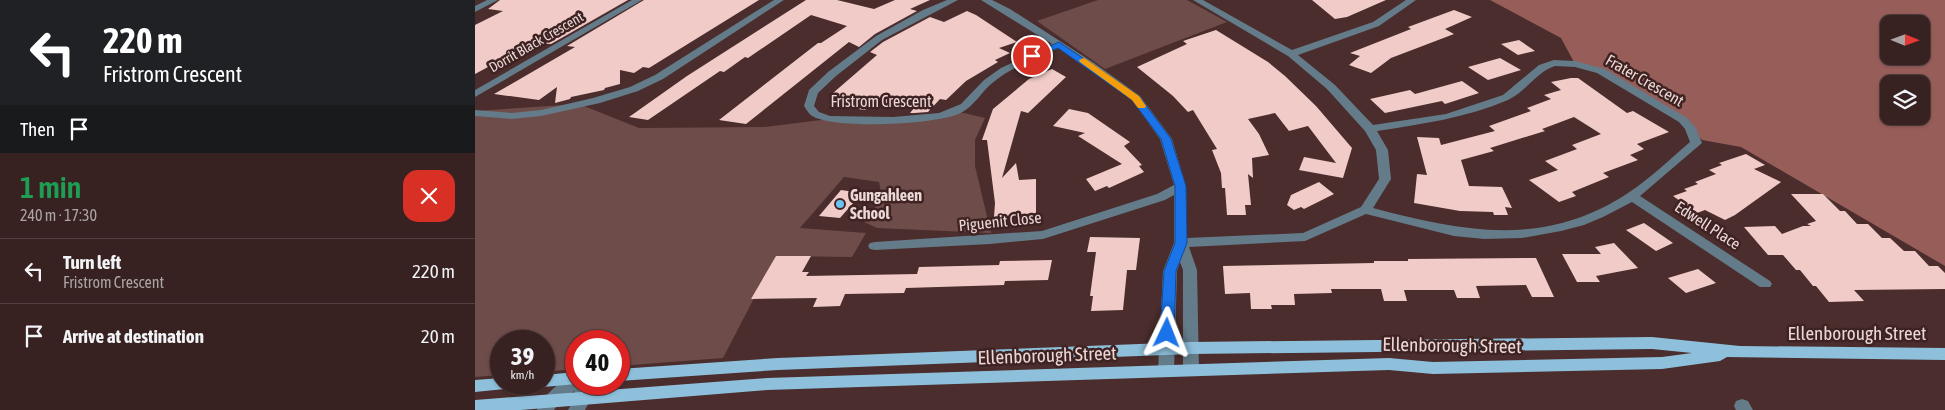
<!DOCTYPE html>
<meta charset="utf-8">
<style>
:root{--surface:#382221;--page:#3f2a2a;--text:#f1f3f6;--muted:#aba4a5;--line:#523f3f}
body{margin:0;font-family:"Asap Condensed",sans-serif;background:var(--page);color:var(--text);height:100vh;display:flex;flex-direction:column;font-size:19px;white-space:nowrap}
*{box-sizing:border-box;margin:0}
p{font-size:16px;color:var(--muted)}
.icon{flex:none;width:28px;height:28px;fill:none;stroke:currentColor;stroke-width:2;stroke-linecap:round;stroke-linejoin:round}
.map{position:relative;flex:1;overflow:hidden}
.sheet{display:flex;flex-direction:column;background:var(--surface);width:475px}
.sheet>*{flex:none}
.banner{background:#202124;color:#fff;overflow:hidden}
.needle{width:32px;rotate:91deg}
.controls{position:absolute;left:1405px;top:15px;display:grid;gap:10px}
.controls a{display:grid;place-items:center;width:50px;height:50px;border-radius:10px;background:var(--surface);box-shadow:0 1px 4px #0004,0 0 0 1px var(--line);font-size:25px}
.speed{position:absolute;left:15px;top:330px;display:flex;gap:10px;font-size:25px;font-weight:700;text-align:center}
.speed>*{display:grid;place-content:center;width:65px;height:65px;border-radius:50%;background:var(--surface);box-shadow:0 1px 4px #0004,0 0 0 1px var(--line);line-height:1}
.speed small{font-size:12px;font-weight:400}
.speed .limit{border:8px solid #d22;background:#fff;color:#111}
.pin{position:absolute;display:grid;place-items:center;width:42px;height:42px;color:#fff;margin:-21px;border:2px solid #fff;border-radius:50%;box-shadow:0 1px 5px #0007}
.me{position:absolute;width:55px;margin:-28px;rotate:2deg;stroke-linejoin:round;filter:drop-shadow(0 0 4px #0008)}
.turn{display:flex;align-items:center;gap:18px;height:105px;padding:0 20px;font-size:22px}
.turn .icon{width:65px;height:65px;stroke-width:2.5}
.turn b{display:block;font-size:35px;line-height:42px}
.then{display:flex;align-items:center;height:48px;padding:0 20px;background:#0003;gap:10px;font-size:19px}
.round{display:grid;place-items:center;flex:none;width:52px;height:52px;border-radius:15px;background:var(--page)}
.overview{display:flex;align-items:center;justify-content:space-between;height:85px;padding:0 20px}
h1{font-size:30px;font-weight:600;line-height:38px;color:#1e9e55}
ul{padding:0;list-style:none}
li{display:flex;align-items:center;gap:15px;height:65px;padding:0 20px;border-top:1px solid var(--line)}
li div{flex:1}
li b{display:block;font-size:19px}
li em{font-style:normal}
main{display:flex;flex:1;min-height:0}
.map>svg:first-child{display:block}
</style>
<main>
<section class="sheet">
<div class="banner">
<div class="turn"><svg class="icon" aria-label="left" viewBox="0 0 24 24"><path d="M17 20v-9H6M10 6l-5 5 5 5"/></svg><div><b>220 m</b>Fristrom Crescent</div></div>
<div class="then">Then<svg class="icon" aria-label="arrive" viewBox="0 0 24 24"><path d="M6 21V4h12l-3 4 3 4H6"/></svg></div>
</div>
<div class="overview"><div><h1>1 min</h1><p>240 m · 17:30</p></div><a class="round" style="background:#d93025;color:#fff"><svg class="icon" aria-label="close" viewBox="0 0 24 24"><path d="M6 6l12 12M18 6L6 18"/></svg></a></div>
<ul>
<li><svg class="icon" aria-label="left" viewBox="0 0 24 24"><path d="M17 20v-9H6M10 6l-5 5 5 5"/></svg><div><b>Turn left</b><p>Fristrom Crescent</p></div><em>220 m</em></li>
<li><svg class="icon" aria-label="arrive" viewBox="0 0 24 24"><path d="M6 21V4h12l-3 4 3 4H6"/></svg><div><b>Arrive at destination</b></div><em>20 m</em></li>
</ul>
</section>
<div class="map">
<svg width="1470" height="410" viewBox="0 0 1470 410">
<rect width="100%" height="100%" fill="#4a2d2c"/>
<!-- green -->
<g fill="#6e4c4a">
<polygon points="623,0 712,0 752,22 630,69 562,21"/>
<polygon points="104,104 164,128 290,127 354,119 419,119 489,113 510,118 500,140 500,166 516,233 402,228 389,222 407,197 404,182 369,177 325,228 391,233 377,257 301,256 248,358 144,366 144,341 101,341 101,369 69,372 69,341 26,341 26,375 0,377 0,111"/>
</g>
<!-- forest -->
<path fill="#975d59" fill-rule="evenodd" d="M1015,0H1470V266L1266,147L1227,140L1208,120L1126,71L1100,64L1086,38ZM1414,24H1446V56H1414ZM1414,84H1446V116H1414Z"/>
<!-- building -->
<g fill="#f0cbc8">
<polygon points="25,0 153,0 76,44 58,43 0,74 0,25 28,11 13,9"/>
<polygon points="169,0 284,0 174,68 168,67 159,73 145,70 145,84 130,88 129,90 96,97 95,99 80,103 82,87 64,100 19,94 100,47 92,46"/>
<polygon points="331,0 362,0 399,9 420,0 455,0 435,9 442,11 400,34 384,47 374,42 271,124 244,120 343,43 346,43 372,26 336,15 273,58 270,57 249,72 245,71 173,120 154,117 212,76"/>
<polygon points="837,0 911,0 872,17 860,19"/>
<polygon points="979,10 997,17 970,29 979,34 916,58 896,73 874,65 885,56 875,53 936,29 933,27"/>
<polygon points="492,11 501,15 542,42 524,48 535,53 520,60 523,62 491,81 471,100 465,99 453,112 439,113 435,113 440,107 398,102 390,110 354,105 365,94 358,93 402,55 395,52 408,42 455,17 469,22"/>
<polygon points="741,30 793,62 810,76 841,106 877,148 868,178 824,170 829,157 861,163 833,126 814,131 800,113 773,119 784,134 794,155 777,158 778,178 773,174 776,205 770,205 771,215 752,215 750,188 747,188 746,173 737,150 742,149 718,110 713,112 698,96 662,67 712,44 708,41"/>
<polygon points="1044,40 1060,51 1043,55 1026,44"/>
<polygon points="1025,58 1046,70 1013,80 993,67"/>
<polygon points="577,69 591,77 553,113 546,111 527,178 541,163 544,180 561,179 561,213 519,217 520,203 512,140 507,140 518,109 554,79"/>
<polygon points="1096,78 1103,78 1152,113 1158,111 1194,132 1162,144 1169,149 1155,155 1163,160 1128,173 1134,177 1097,192 1101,196 1084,202 1054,180 1083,170 1070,161 1102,149 1097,145 1126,134 1099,117 1067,129 1070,131 1015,148 1019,151 986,160 994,186 1027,187 1037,208 1030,207 1033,215 1019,215 1018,212 985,211 939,203 942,174 952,175 942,137 964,138 966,145 1020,131 1014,126 1056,111 1052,108 1076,99 1069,95 1086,90 1076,82"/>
<polygon points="987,81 1004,93 970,104 967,101 910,113 895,99 935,90 940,94"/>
<polygon points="594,109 613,113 655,142 649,146 667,165 664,166 669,172 634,188 632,186 620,191 611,179 647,164 603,136 610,133 578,126"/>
<polygon points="1271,154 1290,165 1279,169 1306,182 1260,215 1250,220 1230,210 1222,213 1198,196 1212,191 1209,189 1223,184 1220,182 1241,174 1234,170 1247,165 1244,163"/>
<polygon points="844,182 859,194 829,209 826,207 819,210 812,205 816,195"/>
<polygon points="366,190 387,193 365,218 344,216"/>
<polygon points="1316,194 1348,194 1365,211 1370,211 1382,224 1393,224 1407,238 1415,238 1429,251 1440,251 1454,266 1463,266 1470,273 1470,289 1379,290 1389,301 1354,302 1341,286 1338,286 1325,270 1321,270 1308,255 1293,255 1269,227 1300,226 1307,234 1328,226 1336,226 1332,224 1341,221"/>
<polygon points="1169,223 1198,243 1181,251 1151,230"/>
<polygon points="615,237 665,238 661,270 652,270 648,310 616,311 618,296 615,296 621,252 612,252"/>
<polygon points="1139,243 1163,268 1121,276 1125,282 1102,282 1087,254 1126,254 1120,247"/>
<polygon points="301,256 336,256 327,272 334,272 331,276 442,274 444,267 524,265 525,261 577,260 573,280 530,281 529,285 431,288 429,293 370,294 365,306 338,307 342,298 276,299"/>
<polygon points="1061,258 1079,297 1057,297 1051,285 1001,286 1005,298 982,298 979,290 929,290 932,301 909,301 906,289 856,289 857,293 819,294 820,305 796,305 797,309 776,309 775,293 750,294 748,266 899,263 899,261 933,261 933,259"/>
<polygon points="1223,269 1241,283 1211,293 1193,278"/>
</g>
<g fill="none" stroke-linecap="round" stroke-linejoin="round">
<!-- minor -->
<g fill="#647b89" fill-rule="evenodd">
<polygon points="12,0 23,0 0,12 0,6"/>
<polygon points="157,0 167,0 0,97 0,90"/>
<polygon points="299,0 309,0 188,79 163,91 125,103 66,116 37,119 0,116 0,110 37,113 66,110 118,98 155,87 180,75"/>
<path d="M472,0H483L407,40L361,76L343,93L339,106L344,112L355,116L418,117L464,113L486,104L509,80L526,68L577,44L506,0H517L535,9L619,63L665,96L697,139L711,186L712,238L828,233L886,207L904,179L901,150L890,131L852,89L813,56L718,0H728L817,50L898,22L931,0H941L904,26L823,55L860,85L898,125L971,114L1028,95L1064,65L1079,60L1100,61L1130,69L1212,118L1221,128L1227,143L1165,196L1295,281L1297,284L1295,287H1285L1157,202L1128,217L1109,225L1086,231L1047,238L1009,239L979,236L891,214L830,241L714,247L722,270L724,370L722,374L716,376L710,374L708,370V270L705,262L702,271L699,371L697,375L691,377L685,375L683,371L688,271L699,243V195L690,200L568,239L515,244L400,250L395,249L393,246L395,243L400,242L567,231L682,194L699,185L685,139L657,100L584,48C560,58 536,67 516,84C506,93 499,106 486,113C460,125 364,129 339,117C334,115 332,110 329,106L334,90L353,72L401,36L448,10ZM1080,66L1100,67L1122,73L1204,122L1210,129L1215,142C1195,159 1176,178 1153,193C1070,248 988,232 898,208L916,179L913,150L902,131C947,124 991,118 1033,100C1051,92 1061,72 1080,66Z"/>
<path d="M101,375V384H114L116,398L110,410H93L100,397L99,391L82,405L79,410H62C69,395 85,380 101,375Z"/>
<polygon points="1267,399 1273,401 1278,410 1261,410 1259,406 1261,401"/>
</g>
<!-- major -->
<g fill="#8ec0dc" fill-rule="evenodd">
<polygon points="1177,337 1265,346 1470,348 1470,360 1252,357 1245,361 1187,369 958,374 914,370 292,390 46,410 0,410 0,400 292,378 914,358 958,362 1187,357 1217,353 1177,349 716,354 303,370 144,381 144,369 303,358 716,342"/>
<polygon points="101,372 103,384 101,384 69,387 63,384 69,384 69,375"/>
<polygon points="26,378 26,384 42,384 40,388 0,392 0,380"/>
</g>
</g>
<!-- route -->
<polygon fill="#1a73e8" stroke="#114b97" points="584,42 664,96 696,139 711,186 712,243 701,271 699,333 697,336 687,336 685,333 689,271 700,243 700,186 686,139 657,100 583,48 557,58 553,56"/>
<!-- slow -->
<polygon fill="#f59e0b" points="609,58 664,96 671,106 670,108 663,108 657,100 605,62 604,60"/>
<!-- markers -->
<circle fill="#6bc3f2" stroke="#3f2322" stroke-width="2" cx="365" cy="204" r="5"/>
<g text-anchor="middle" stroke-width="5" stroke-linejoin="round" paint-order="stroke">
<!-- far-street labels -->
<g font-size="14" fill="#ebd8d6" stroke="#3f2322">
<text transform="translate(61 42) rotate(-30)" y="5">Dorrit Black Crescent</text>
</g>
<!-- street labels -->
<g font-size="16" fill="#ebd8d6" stroke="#3f2322">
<text transform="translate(1170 80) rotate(30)" y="6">Frater Crescent</text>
<text x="406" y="107">Fristrom Crescent</text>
<text transform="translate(525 221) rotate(-6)" y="6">Piguenit Close</text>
<text transform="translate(1233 225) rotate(33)" y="6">Edwell Place</text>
</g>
<!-- poi labels -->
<g font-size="16" font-weight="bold" fill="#ebd8d6" stroke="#3f2322" text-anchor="start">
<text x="375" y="201">Gungahleen<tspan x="375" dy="18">School</tspan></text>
</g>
<!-- near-street labels -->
<g font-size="19" fill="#ebd8d6" stroke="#3f2322">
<text x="1382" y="340">Ellenborough Street</text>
<text transform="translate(977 345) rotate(1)" y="7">Ellenborough Street</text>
<text transform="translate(572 355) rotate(-2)" y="7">Ellenborough Street</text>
</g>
</g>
</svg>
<div class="controls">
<a><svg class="needle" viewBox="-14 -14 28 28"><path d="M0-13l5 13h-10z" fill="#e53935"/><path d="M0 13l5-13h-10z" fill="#aba4a5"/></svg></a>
<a><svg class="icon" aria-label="layers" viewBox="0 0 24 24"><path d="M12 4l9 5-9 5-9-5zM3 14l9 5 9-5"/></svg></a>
</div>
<div class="speed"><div>39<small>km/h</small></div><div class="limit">40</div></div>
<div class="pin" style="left:557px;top:56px;background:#d93025"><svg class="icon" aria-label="arrive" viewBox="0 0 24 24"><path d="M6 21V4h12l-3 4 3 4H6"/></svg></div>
<svg class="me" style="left:692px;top:333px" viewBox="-20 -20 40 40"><path d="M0-17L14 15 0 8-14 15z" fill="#1a73e8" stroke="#fff" stroke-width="4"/></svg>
</div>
</main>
